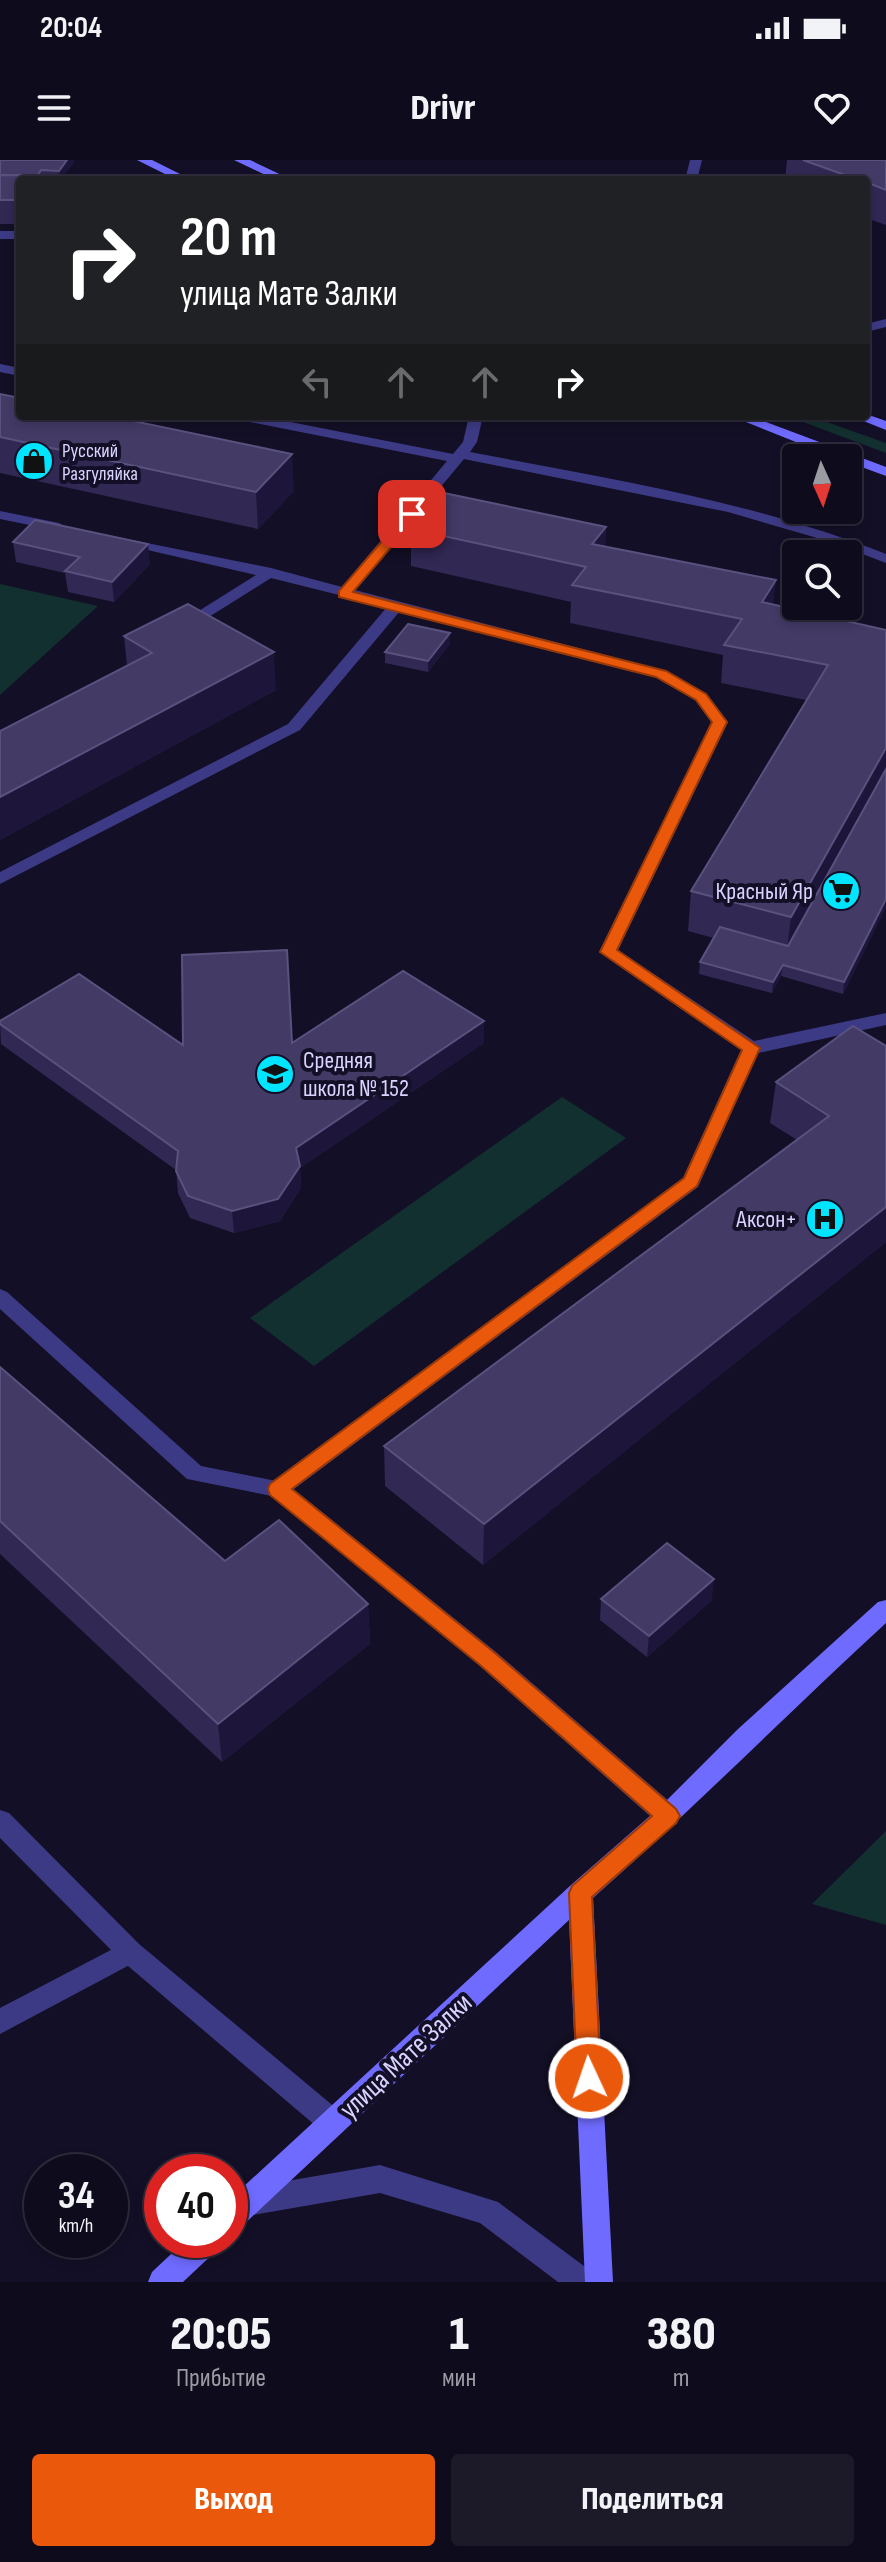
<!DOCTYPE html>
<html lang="ru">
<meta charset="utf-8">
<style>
:root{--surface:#0e0b1c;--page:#1c1929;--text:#f1f3f6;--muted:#9b9ba3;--line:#2e2b3b;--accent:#ea580c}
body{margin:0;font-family:"Sofia Sans Condensed",sans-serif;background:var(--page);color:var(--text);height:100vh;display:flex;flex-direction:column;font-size:30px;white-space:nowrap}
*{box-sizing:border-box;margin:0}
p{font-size:26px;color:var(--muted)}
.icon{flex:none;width:44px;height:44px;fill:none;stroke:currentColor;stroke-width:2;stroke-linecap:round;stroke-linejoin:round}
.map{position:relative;height:2122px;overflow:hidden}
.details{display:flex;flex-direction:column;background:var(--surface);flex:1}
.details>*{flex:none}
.top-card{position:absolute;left:16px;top:16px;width:854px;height:244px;border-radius:8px;box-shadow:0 4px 12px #0003,0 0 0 2px var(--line);background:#202124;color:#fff;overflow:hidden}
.needle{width:52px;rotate:177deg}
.tools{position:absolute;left:782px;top:284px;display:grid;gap:16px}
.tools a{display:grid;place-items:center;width:80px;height:80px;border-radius:8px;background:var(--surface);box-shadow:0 4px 12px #0003,0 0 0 2px var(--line);font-size:40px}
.speed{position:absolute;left:24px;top:1994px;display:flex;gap:16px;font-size:40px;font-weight:700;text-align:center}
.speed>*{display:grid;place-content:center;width:104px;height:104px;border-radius:50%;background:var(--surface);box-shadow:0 4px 12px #0003,0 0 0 2px var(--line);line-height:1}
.speed small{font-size:20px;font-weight:400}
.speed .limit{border:12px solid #d22;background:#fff;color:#111}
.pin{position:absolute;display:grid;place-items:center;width:68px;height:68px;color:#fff;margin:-34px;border-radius:16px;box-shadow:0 4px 12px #0006}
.me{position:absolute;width:88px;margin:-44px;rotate:357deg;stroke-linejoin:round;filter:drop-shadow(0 0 6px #0008)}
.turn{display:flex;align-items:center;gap:28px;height:168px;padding:0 32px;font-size:36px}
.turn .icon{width:104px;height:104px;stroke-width:2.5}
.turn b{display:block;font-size:56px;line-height:68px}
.lanes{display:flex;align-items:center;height:76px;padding:0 32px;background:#0003;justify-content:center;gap:40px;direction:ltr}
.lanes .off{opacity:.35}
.eta{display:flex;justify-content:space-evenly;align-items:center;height:136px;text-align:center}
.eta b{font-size:48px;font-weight:800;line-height:56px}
.primary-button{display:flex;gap:16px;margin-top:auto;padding:16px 32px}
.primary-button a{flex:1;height:92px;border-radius:8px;background:var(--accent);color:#fff;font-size:32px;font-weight:800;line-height:92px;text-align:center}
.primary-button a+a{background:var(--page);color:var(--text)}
.status{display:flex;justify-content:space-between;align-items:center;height:56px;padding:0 40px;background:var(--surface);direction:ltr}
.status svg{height:22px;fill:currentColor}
header{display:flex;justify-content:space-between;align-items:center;height:104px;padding:0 32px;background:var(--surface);font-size:36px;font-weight:800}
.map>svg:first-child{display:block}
</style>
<div class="status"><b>20:04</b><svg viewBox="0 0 49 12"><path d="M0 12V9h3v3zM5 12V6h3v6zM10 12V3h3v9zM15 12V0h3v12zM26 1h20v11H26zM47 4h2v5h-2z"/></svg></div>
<header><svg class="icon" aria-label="menu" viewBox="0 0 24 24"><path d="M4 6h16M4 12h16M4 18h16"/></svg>Drivr<svg class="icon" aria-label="heart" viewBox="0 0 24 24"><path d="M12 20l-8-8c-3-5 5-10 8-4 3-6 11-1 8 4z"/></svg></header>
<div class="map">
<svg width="886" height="2122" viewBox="0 0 886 2122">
<rect width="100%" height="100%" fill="#130f26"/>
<!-- green -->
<g fill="#12302f">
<polygon points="787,256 810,256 886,283 886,293"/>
<polygon points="0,424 98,446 0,535"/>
<polygon points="562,937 626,978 314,1206 250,1158"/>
<polygon points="886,1671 886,1765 812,1744"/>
</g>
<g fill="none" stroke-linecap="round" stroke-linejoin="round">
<!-- lane -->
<g fill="#3d3a85" fill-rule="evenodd">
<polygon points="690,0 702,0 697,20 685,20"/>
<rect x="0" y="71" width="20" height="8"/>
<polygon points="886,159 886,167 866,172 866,164"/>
<polygon points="0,204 20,208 20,216 0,212"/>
<path d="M233,256H260L453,294L463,282L469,256H483L477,282L470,292C611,319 752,341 886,394V403L831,382L728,352L464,299L355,430L667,511L707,534L728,562L618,790L754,881L886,853V865L758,893L698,1027L286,1335L278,1338L270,1335L267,1329L270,1323L683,1018L741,890L599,792L712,562L695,540L655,517L400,451L300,570L0,724V712L288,564L387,447L271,418L188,470H178V464L256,415L117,383V377L271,408L342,427L447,301L240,260Z"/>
<polygon points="0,351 59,363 66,367 59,371 0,359"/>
<polygon points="130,1780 139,1784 143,1792 139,1800 0,1874 0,1848"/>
</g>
<!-- street -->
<g fill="#3d3a85" fill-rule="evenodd">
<polygon points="0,1129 7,1132 201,1306 286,1323 496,1492 677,1648 680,1656 677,1664 668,1667 659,1664 480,1506 272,1336 187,1319 0,1149"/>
<polygon points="0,1650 9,1653 139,1784 343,1954 347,1963 343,1972 333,1976 323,1972 121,1800 0,1678"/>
<polygon points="380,2005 498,2042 592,2112 596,2122 558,2122 480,2063 380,2033 247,2056 237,2052 233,2042 237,2032 247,2028"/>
</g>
<!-- secondary -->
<g fill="#6f6bff" fill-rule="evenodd">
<polygon points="137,0 152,0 192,20 177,20"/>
<polygon points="234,0 250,0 292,20 276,20"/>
<polygon points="866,254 886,261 886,270 851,256"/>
<polygon points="731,256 750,256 886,307 886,316 848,302 848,298 836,298"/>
<path d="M886,1440V1463C787,1554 693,1649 593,1738L613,2122H585L569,1760L240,2068L230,2072V2039L571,1725L659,1648L738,1569L878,1442Z"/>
<polygon points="186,2080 221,2080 217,2090 183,2122 148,2122 152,2112"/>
</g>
</g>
<!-- wall -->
<g fill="#312854">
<polygon points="0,0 74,2 64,15 20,20 20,64 0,64"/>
<polygon points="787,0 886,0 886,65 866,58 866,20 785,20"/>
<polygon points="0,234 294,331 258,369 0,313"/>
<polygon points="606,367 605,387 774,444 886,470 886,747 843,834 781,816 772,833 699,814 700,802 714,778 688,771 691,731 806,540 721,523 723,495 570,463 571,442 411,406 411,369"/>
<polygon points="13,382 150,404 114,442 68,432 65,413 16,402"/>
<polygon points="450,473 450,484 428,512 385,503 385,492"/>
<polygon points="124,476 276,530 0,680 0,571 127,506"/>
<polygon points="0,861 183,885 292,883 484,861 484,883 300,1008 301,1028 280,1061 234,1073 190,1058 178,1033 176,1010 1,884"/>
<polygon points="886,886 886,1082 483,1405 385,1326 384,1286 797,980 770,963 776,922"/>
<polygon points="0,1207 225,1401 368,1444 370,1484 222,1602 0,1394"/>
<polygon points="601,1439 712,1440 647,1497 600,1460"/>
</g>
<!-- shaded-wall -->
<g fill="#1d163a">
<polygon points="67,0 74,0 74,2 60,20 59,11"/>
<polygon points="292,294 294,331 258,369 256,332"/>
<polygon points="606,367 604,405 592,384"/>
<polygon points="148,384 150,404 114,442 112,422"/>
<polygon points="776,420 772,458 762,442"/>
<polygon points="450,473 450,484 428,512 428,501"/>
<polygon points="274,492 276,530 0,680 0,637"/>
<polygon points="886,588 886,617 786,797 791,757"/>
<polygon points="886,739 886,747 843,834 844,822"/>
<polygon points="783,805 781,816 772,833 773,822"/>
<polygon points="484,861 484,883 300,1008 301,1028 280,1061 234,1073 232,1051 296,988"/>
<polygon points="886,1047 886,1082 483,1405 484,1364"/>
<polygon points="714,1419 712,1440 647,1497 649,1476"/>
<polygon points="368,1444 370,1484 222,1602 218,1564"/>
</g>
<!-- building -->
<g fill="#433a66" stroke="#5a527e" stroke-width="2">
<polygon points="0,0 67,0 59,11 41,10 38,15 0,15"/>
<polygon points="803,0 886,0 886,30 866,22 866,20 859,20"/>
<polygon points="0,15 102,16 101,20 20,20 20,40 0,40"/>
<polygon points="0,234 20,238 20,256 109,256 292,294 256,332 0,277"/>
<polygon points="444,333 606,367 592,384 776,420 762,442 886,470 886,588 791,757 691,731 828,505 724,485 742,459 572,425 586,407 411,369"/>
<polygon points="35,360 148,384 112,422 65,411 80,397 13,382"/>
<polygon points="188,444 274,492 0,637 0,571 152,493 124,476"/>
<polygon points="408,464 450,473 428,501 385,492"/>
<polygon points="886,609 886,739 844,822 783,805 773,822 700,802 720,767 788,786"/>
<polygon points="287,790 292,883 403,811 484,861 296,988 300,1006 278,1039 232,1051 188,1036 176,1011 178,991 0,864 0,861 79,814 183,885 182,795"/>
<polygon points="853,866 886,886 886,1047 484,1364 384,1286 829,956 776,922"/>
<polygon points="0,1207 225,1401 279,1360 368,1444 218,1564 0,1361"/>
<polygon points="667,1383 714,1419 649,1476 601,1439"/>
</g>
<!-- route -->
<polygon fill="#ea580c" stroke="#983908" stroke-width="2" points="408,351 419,354 353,432 666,511 706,534 727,562 617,790 760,888 697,1026 292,1329 495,1493 676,1649 680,1656 676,1663 592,1737 601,1918 598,1926 589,1929 580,1926 577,1918 569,1733 572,1726 652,1656 480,1505 270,1335 268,1329 270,1324 684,1018 742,890 600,792 712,562 696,540 656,517 339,437 339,431"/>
<!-- icons -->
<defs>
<g id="shop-disc" transform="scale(2)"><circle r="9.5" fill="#00e5ff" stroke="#130f26"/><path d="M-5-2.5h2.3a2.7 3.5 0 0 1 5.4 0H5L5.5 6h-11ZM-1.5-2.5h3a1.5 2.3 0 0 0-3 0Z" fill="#111"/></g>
<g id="supermarket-disc" transform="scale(2)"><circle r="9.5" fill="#00e5ff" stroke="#130f26"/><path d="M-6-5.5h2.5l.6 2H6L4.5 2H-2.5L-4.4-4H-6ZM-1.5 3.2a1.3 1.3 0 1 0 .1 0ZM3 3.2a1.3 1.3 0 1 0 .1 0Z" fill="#111"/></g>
<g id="school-disc" transform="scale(2)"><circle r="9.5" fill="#00e5ff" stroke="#130f26"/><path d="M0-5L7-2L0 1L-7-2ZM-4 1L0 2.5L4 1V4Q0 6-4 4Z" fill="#111"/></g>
<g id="hospital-disc" transform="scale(2)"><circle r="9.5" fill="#00e5ff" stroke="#130f26"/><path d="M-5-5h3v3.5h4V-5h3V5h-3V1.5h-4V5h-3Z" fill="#111"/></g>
</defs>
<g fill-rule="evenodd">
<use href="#shop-disc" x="34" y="301"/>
<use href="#supermarket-disc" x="841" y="731"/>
<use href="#school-disc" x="275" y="914"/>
<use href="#hospital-disc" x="825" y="1059"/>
</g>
<g text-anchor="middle" stroke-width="8" stroke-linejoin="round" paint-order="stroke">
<!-- far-poi labels -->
<g font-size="20" fill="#d9d4ff" stroke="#130f26" text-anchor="start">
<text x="62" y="297">Русский<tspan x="62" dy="23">Разгуляйка</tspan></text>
</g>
<!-- poi labels -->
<g font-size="24" fill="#d9d4ff" stroke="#130f26" text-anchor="end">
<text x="813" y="739">Красный Яр</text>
<text x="303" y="908" text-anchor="start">Средняя<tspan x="303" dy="28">школа № 152</tspan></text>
<text x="797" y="1067">Аксон+</text>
</g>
<!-- near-street labels -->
<g font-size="28" fill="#d9d4ff" stroke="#130f26">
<text transform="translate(405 1895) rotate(-43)" y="10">улица Мате Залки</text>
</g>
</g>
</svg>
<div class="tools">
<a><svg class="needle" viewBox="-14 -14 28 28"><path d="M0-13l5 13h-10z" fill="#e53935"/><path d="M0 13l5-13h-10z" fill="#9b9ba3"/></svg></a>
<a><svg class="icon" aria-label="search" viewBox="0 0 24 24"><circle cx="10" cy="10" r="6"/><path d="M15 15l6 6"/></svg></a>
</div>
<div class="speed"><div>34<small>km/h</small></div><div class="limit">40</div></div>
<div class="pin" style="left:412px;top:354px;background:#d93025"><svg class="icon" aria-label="arrive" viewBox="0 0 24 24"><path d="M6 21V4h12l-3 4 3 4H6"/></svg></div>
<svg class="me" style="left:589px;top:1918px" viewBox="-20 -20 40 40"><circle r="17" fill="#ea580c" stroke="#fff" stroke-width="3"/><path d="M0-11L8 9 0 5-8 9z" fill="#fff"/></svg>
<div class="top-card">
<div class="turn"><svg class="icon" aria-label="right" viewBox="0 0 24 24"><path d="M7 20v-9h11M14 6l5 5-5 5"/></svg><div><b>20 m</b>улица Мате Залки</div></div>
<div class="lanes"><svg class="icon off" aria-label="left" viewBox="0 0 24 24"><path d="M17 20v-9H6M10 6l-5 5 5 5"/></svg><svg class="icon off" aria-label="ahead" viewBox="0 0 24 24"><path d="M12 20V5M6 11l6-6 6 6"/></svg><svg class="icon off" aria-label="ahead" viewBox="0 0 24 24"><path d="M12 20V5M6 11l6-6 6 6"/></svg><svg class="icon" aria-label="right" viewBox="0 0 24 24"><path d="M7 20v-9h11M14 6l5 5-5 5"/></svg></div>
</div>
</div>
<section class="details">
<div class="eta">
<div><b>20:05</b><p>Прибытие</p></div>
<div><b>1</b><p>мин</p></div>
<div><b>380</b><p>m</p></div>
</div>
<div class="primary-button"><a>Выход</a><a>Поделиться</a></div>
</section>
